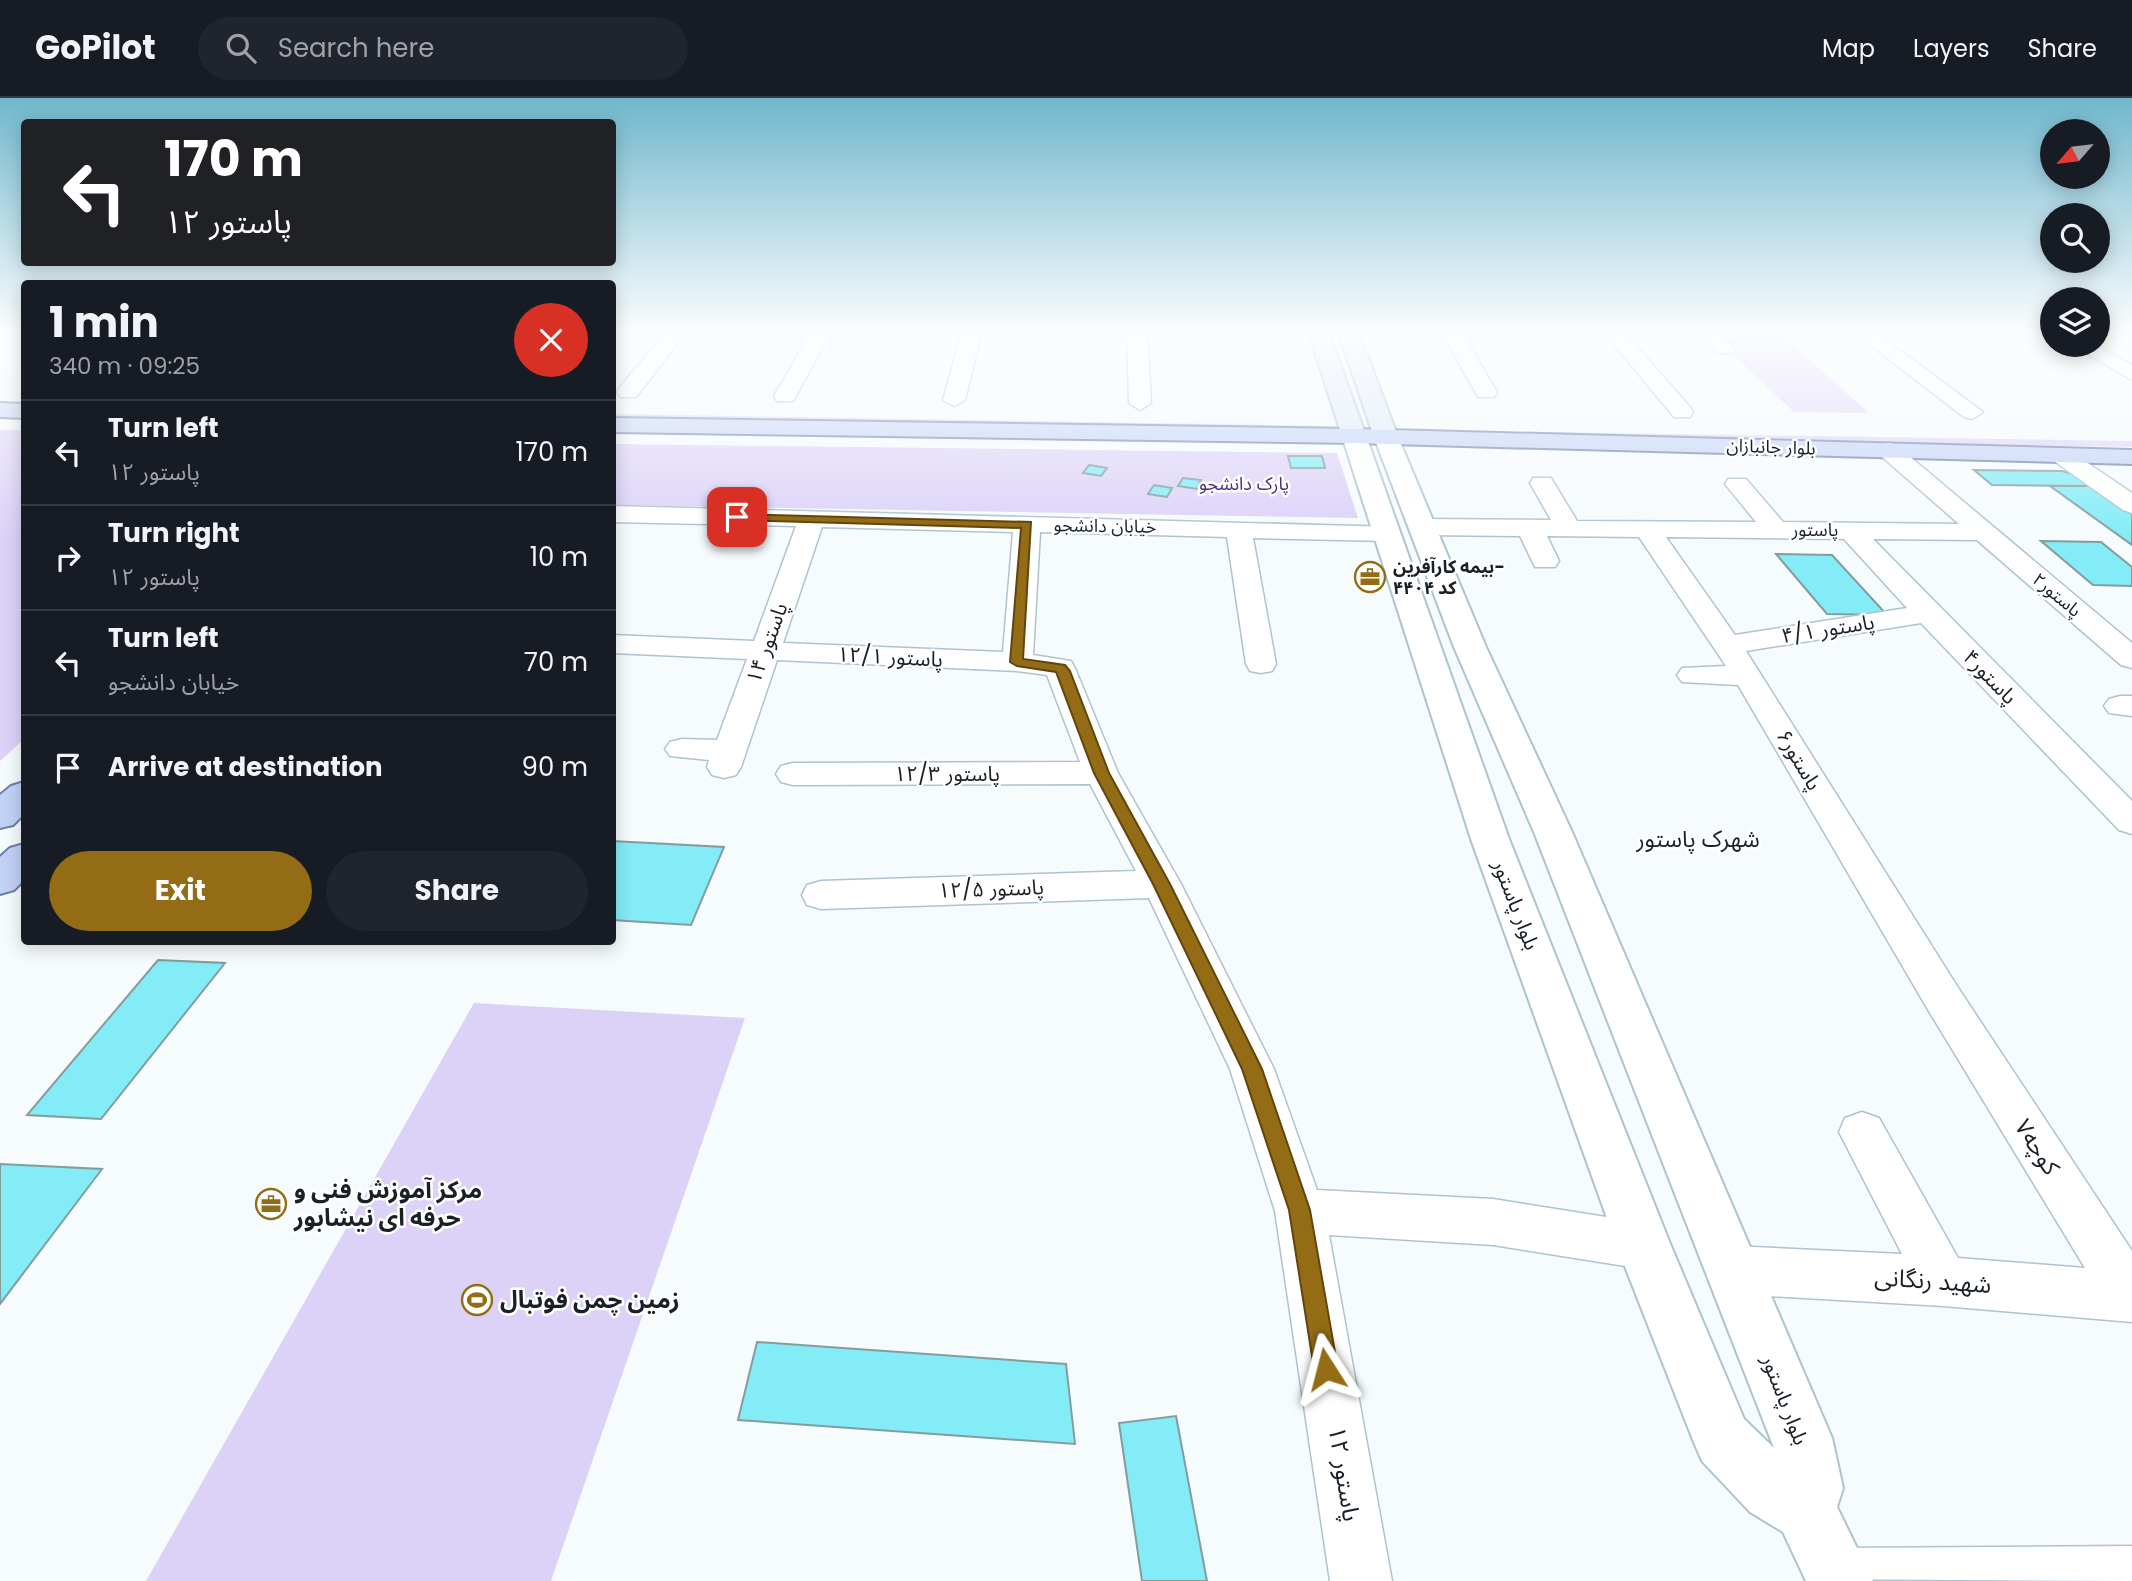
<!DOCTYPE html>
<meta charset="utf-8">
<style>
:root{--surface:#171b24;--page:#20242c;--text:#f1f3f6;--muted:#9ea1a6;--line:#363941;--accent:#946c16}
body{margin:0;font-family:Poppins,"Noto Sans Arabic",sans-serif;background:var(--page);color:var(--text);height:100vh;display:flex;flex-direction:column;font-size:26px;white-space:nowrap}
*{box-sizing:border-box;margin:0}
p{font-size:23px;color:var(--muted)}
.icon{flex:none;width:38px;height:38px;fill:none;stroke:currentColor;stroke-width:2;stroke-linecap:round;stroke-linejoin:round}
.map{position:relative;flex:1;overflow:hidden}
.drawer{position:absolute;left:21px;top:182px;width:595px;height:665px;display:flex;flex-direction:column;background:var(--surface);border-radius:7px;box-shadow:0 4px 18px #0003}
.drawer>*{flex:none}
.guide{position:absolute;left:21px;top:21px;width:595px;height:147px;border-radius:7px;box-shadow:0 4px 18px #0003;background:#202124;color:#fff;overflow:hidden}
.needle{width:46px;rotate:242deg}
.controls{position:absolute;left:2040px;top:21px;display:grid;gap:14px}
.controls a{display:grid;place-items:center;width:70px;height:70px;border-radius:50%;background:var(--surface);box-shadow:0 4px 18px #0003;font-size:35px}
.pin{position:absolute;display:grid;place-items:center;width:60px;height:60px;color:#fff;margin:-30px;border-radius:14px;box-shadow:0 4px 10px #0006}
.me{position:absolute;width:77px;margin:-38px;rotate:351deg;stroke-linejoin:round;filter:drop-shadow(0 0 5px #0008)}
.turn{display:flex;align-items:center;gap:24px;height:147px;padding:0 28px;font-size:32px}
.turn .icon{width:91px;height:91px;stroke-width:2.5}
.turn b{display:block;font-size:49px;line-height:60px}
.round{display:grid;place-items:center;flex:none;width:74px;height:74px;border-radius:37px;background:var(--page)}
.summary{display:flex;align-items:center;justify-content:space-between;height:119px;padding:0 28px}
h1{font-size:42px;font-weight:700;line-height:52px}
.cta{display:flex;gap:14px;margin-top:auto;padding:14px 28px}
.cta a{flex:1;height:80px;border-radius:42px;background:var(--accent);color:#fff;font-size:28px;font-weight:700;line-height:80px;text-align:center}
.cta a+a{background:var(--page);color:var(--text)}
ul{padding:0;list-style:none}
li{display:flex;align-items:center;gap:21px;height:105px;padding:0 28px;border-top:2px solid var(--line)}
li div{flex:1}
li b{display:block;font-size:26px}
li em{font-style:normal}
header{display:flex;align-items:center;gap:42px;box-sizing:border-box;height:98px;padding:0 35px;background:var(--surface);border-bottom:2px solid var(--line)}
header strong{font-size:33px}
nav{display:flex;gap:38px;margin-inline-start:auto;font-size:24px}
.search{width:490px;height:63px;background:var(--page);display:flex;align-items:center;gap:18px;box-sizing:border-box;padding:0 24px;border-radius:38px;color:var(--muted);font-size:26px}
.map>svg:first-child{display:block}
</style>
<header>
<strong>GoPilot</strong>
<div class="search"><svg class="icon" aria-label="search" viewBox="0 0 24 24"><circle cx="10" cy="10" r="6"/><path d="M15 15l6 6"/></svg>Search here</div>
<nav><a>Map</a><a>Layers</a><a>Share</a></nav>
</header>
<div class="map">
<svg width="2132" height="1483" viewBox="0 0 2132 1483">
<rect width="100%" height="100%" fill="#f6fbfd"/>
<!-- green -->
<g fill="#dcd2f8">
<polygon points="1708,233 1851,233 1865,244 1789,244 1869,315 1794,314"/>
<polygon points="613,316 1330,328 1326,333 613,321"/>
<polygon points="0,332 24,332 24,641 0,663"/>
<polygon points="1540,334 2132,343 2132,349 1549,339"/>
<polygon points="613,346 1337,355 1358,420 613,407"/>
<polygon points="474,905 745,920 551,1483 146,1483"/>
</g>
<!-- building -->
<g fill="#83ecf7" stroke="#839d9f" stroke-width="2">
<polygon points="1288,358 1322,358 1325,370 1291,370"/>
<polygon points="1089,367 1107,370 1101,378 1083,375"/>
<polygon points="1974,372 2062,373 2082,379 2094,388 1992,387"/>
<polygon points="1183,380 1201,382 1197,391 1178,388"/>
<polygon points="1154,387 1172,390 1167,399 1148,396"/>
<polygon points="2050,388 2094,388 2132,416 2132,447"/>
<polygon points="2041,443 2101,444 2132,469 2132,488 2093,487"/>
<polygon points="1776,456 1832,457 1887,517 1827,516"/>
<polygon points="612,743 724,749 691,827 612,822"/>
<polygon points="158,862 225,865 101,1021 27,1017"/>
<polygon points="0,1066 102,1071 0,1206"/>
<polygon points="757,1244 1066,1266 1075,1346 738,1322"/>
<polygon points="1176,1318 1207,1483 1142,1483 1119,1325"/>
</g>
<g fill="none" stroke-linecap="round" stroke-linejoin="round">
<!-- minor casing -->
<g stroke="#aec3d0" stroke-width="3">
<g id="minor">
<polygon points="667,233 687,233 636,299 620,299 617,294 620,289"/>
<polygon points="812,233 832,233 793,303 777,303 774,298"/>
<polygon points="962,233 982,233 965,302 954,308 943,302"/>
<polygon points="1127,233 1147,233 1151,305 1140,312 1129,305"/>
<polygon points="1441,233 1461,233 1497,294 1494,299 1478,299"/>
<polygon points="1603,233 1623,233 1690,309 1693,314 1690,319 1674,319"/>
<polygon points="1695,233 1716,233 1735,251 1732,255 1718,255"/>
<polygon points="1852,233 1874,233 1983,314 1972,321 1964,319"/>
<polygon points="2072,247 2096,247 2132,267 2132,282"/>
<path d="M1888,345L1896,347L2132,545V570L2121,567L1977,442L1873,441L2132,703V736L2119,732L1921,525L1746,553L1957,888L2132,1153V1224L1943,1208L1733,1196L1715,1189L1707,1172L1715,1155L1733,1148L1902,1156L1839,1034L1845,1020L1862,1014L1879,1020L1958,1160L2085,1170L1927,910L1738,587L1682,584L1677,577L1682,570L1726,568L1639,439L1547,438L1559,463L1555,469H1535L1520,438L1422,437L1413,435L1409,429L1413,423L1422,421L1551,422L1530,385L1533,380H1551L1577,423L1756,424L1725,386L1728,381H1746L1783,424L1959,426L1880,357L1876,352L1880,347ZM1666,439L1844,441L1907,510L1735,537Z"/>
<polygon points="2062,351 2070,353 2132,395 2132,415 2123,412 2054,363 2050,358 2054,353"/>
<path d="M612,408L1396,429L1400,435L1396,441L1387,443L1253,440L1276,566L1272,573L1261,575L1250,573L1246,566L1227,439L1040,434L1033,557L1071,563L1075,570L1118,675L1181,786L1274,971L1317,1092L1493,1101L1644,1125L1662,1131L1669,1148L1662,1165L1644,1171L1493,1147L1329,1137L1392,1483H1330L1275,1113L1230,971L1149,800L821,811L807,807L802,797L807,787L821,783L1136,773L1090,686L793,687L781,684L776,676L781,668L793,665L1080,664L1047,577L1017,573L777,562L741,669L736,677L724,680L712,677L707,669L709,662L670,658L665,651L670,644L682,641L717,642L747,561L612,555V537L754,543L796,428L612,424ZM822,429L1013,434L1003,554L783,545Z"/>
<polygon points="2120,598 2132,598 2132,618 2109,615 2104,608 2109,601"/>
<polygon points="2132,1448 2132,1483 1808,1481 1817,1459 1839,1450"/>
</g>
</g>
<!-- tertiary casing -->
<g stroke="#aec3d0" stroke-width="4">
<polygon id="tertiary" points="1354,331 1362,333 1366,338 1509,741 1671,1148 1744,1321 1774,1350 1534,734 1454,549 1374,339 1378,334 1394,334 1398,339 1486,549 1572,734 1832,1340 1843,1390 1837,1409 1873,1483 1806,1483 1783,1434 1750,1414 1702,1363 1693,1342 1617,1148 1471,741 1342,338 1346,333"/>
</g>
<!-- secondary casing -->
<g stroke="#aec3d0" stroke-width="4">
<g id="secondary">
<polygon points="1308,233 1328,233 1366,338 1362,343 1346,343 1342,338"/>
<polygon points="1338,233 1358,233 1398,339 1394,344 1378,344 1374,339"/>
</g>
</g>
<!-- primary casing -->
<g stroke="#6c80a9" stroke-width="4">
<g id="primary">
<polygon points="0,305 24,306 24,320 0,319"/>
<polygon points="612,320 1354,331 2132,352 2132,366 1354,345 612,334"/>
<polygon points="24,684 24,716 13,727 0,730 0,697 11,688"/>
<polygon points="24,746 24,782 14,792 0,796 0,759 10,750"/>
</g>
</g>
<!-- minor -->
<use href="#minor" fill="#fff" fill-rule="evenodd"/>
<!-- tertiary -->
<use href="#tertiary" fill="#fff" fill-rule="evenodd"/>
<!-- secondary -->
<use href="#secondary" fill="#e0e8fa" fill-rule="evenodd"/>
<!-- primary -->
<use href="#primary" fill="#c2d1f6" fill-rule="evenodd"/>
</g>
<!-- sky -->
<linearGradient id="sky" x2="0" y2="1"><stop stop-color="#70b7cc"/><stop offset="0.53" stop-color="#fbfdfe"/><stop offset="1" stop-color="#fbfdfe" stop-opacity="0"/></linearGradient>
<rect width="2132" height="440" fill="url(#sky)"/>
<!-- route -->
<polygon fill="#946c16" stroke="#60460e" stroke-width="2" points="737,416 1031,424 1023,561 1065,567 1070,573 1109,675 1170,786 1262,971 1310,1112 1338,1271 1334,1280 1326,1283 1318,1280 1314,1271 1289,1112 1242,971 1153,786 1094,675 1056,574 1017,568 1010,564 1021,430 733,422 733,417"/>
<!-- icons -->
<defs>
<g id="office-ring" transform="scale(1.575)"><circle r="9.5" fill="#fff" stroke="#946c16" stroke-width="1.5"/><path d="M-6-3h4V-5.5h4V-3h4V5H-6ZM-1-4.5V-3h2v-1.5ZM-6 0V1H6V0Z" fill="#946c16"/></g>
<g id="stadium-ring" transform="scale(1.575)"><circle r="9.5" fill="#fff" stroke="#946c16" stroke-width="1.5"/><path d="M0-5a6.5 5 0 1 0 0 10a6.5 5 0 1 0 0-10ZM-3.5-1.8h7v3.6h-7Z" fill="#946c16"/></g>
</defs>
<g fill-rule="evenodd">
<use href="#office-ring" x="1370" y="479"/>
<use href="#office-ring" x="271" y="1106"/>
<use href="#stadium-ring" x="477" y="1202"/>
</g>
<g text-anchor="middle" stroke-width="5" stroke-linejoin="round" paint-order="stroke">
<!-- far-street labels -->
<g font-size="18" fill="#192126" stroke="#fff">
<text transform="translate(1771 349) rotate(2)" y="6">بلوار جانبازان</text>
<text transform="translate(1105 428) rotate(1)" y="6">خیابان دانشجو</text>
<text x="1815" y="438">پاستور</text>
<text transform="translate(2057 497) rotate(40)" y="6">پاستور۲</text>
</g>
<!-- far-park labels -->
<g font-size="18" fill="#4b2d7c" stroke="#fff">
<text x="1244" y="392">پارک دانشجو</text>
</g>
<!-- far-poi labels -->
<g font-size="18" font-weight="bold" fill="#192126" stroke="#fff" text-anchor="start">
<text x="1393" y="475">بیمه کارآفرین-<tspan x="1393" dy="21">کد ۴۴۰۴</tspan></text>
</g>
<!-- street labels -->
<g font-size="21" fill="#192126" stroke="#fff">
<text transform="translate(1828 531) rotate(-9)" y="7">پاستور ۴/۱</text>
<text transform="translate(767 545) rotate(-70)" y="7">پاستور ۱۴</text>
<text transform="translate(890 559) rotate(3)" y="7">پاستور ۱۲/۱</text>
<text transform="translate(1990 579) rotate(46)" y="7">پاستور۴</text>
<text transform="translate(1799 662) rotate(59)" y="7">پاستور۶</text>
<text x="947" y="683">پاستور ۱۲/۳</text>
<text transform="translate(991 791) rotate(-2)" y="7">پاستور ۱۲/۵</text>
<text transform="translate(1516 807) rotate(69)" y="7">بلوار پاستور</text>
<text transform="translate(1785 1302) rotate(69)" y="7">بلوار پاستور</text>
</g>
<!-- neighbourhood labels -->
<g font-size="23" fill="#192126" stroke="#fff">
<text x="1698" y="749">شهرک پاستور</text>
</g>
<!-- near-street labels -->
<g font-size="24" fill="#192126" stroke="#fff">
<text transform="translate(2037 1049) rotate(57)" y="8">کوچه۷</text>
<text transform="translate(1933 1183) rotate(4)" y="8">شهید رنگانی</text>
<text transform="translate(1344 1376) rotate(81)" y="8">۱۲ پاستور</text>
</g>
<!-- near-poi labels -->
<g font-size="24" font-weight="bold" fill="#192126" stroke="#fff" text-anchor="start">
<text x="294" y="1100">مرکز آموزش فنی و<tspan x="294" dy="28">حرفه ای نیشابور</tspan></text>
<text x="500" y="1210">زمین چمن فوتبال</text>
</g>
</g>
</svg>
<div class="controls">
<a><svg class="needle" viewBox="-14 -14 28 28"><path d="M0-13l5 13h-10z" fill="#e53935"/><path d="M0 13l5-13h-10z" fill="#9ea1a6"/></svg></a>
<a><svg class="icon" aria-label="search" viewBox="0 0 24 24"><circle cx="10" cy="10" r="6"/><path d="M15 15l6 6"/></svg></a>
<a><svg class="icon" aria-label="layers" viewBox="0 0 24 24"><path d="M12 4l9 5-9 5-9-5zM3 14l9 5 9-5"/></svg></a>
</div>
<div class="pin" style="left:737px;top:419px;background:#d93025"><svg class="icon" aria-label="arrive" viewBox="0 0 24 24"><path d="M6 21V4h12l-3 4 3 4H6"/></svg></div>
<svg class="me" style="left:1326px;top:1271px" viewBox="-20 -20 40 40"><path d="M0-17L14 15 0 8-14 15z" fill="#946c16" stroke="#fff" stroke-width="4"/></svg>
<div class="guide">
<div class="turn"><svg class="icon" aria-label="left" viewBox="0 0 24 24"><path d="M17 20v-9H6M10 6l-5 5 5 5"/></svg><div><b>170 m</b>۱۲ پاستور</div></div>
</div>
<section class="drawer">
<div class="summary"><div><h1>1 min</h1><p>340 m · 09:25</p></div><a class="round" style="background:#d93025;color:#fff"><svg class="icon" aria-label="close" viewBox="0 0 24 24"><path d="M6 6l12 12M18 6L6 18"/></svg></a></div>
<ul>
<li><svg class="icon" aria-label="left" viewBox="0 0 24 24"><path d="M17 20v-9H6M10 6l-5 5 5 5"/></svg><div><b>Turn left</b><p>۱۲ پاستور</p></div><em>170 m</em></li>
<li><svg class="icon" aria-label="right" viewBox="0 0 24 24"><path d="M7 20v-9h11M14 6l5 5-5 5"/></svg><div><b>Turn right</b><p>پاستور ۱۲</p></div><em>10 m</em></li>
<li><svg class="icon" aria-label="left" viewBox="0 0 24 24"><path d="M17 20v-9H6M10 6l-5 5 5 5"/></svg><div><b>Turn left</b><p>خیابان دانشجو</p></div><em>70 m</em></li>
<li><svg class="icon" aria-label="arrive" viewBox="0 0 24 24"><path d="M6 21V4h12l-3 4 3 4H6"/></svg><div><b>Arrive at destination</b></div><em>90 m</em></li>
</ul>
<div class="cta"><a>Exit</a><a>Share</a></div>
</section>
</div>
